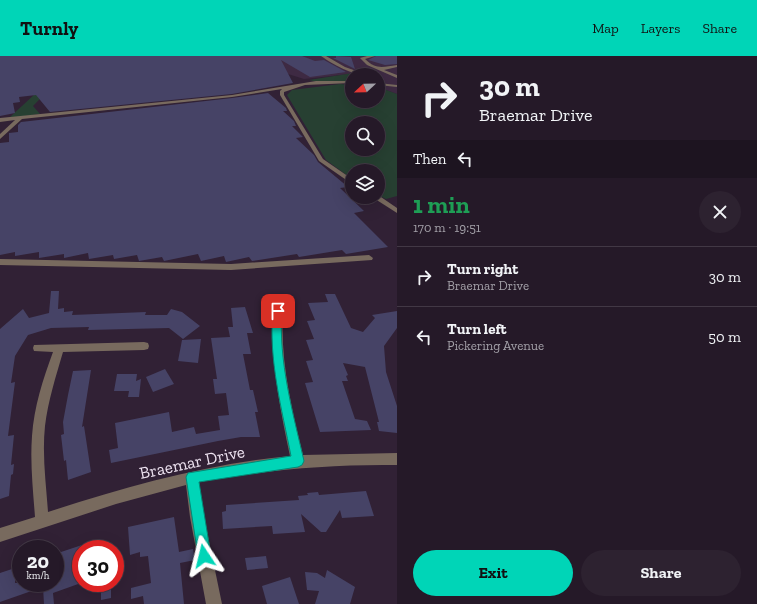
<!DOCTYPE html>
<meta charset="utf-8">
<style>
:root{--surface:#251928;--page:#2d2230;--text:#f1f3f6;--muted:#a3a0a8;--line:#423845;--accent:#00d5b7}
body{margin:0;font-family:"Zilla Slab",serif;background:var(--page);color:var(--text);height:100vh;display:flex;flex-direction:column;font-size:15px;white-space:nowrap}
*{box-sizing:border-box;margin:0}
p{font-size:13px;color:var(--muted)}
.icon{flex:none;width:22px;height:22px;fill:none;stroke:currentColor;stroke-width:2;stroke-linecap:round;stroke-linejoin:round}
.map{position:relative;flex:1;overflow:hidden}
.side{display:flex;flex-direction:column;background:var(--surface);width:360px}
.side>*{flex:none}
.guide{background:#251928;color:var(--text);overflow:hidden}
.needle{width:26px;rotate:248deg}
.tools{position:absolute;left:345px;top:12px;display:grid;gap:8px}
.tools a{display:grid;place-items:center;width:40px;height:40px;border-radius:50%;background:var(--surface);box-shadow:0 4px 16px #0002,0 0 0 1px var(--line);font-size:20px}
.speed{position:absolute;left:12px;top:484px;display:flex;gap:8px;font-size:20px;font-weight:700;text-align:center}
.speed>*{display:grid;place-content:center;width:52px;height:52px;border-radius:50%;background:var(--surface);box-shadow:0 4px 16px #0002,0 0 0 1px var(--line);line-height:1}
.speed small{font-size:10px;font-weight:400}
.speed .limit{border:6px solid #d22;background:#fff;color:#111}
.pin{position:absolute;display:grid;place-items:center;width:34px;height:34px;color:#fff;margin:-17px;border-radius:8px;box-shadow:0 2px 6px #0006}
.me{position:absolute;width:44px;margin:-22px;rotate:350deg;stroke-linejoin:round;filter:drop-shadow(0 0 3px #0008)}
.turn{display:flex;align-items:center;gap:14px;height:84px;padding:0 16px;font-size:18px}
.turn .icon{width:52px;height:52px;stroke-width:2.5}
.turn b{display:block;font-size:28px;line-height:34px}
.then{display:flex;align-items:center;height:38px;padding:0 16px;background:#0003;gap:8px;font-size:15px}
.round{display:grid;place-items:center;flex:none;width:42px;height:42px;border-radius:21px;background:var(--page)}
.overview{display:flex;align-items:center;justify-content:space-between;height:68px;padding:0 16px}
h1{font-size:24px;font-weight:700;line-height:30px;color:#1e9e55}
.cta{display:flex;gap:8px;margin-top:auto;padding:8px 16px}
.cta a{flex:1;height:46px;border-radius:24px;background:var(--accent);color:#111;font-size:16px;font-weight:700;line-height:46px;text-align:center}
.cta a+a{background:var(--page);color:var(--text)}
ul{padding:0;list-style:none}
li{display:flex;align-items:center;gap:12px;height:60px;padding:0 16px;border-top:1px solid var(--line)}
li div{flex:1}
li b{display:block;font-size:15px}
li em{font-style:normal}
header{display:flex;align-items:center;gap:24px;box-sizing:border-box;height:56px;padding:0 20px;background:var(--accent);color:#111}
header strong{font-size:19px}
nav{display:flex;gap:22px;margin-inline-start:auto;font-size:14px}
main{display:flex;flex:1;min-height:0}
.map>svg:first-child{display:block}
</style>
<header>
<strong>Turnly</strong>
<nav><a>Map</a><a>Layers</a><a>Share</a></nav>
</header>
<main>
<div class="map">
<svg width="397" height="548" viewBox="0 0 397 548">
<rect width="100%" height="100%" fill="#312135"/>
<!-- built -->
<polygon fill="#3e2a43" points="253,0 397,0 397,38 378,31 378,19 358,17 304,23 288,18"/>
<!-- green -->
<g fill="#274032" fill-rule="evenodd">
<polygon points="76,0 82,0 33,50 40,58 9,62"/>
<polygon points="353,17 362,19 352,19 352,26 318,26 309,24"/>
<path d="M340,28L352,29V45H378V31L397,38V140L386,143L378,139V132L381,135L384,132L378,131V115H352V123L326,104L287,39L292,34ZM352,67H378V93H352Z"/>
</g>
<!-- building -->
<g fill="#464366">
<polygon points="0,0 302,0 315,5 324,4 346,16 310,21 281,4 293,27 232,38 50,56 36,39 19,41 20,46 13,47 15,57 0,60"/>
<polygon points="336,0 351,1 355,13 333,2 336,2"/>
<polygon points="376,0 397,0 397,8 385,9 368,4"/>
<polygon points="268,37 286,52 287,55 283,55 294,65 296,70 292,70 303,81 296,82 314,99 318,106 348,131 340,132 364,155 354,157 388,191 346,198 342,194 299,201 297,198 252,205 249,201 226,206 224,200 201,205 198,198 164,205 162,201 139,205 137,199 114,203 113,199 89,203 88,197 64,202 64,198 39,202 39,196 15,200 15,196 0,199 0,87 9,86 9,77 18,76 18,69 21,66 232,42"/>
<polygon points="51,235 59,235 58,253 64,252 64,256 73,255 72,259 146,256 145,259 167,259 171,253 182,256 200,270 183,283 169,272 88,274 89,271 51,272 28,279 15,300 11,327 15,326 8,380 14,379 11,409 14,408 13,418 11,419 9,440 0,443 0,273 23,253 29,262 49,257"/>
<polygon points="325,238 335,238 351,272 363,276 375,262 372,259 397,255 397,272 384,290 386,316 397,350 397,377 379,375 377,366 379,366 365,311 343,307 348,319 346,320 348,325 342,325 355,363 367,365 371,374 320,376 305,327 313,326 306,305 313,304 306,284 314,283 307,265 315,264 308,247 328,246"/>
<polygon points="245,251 253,277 247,277 251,298 243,298 250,334 253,334 258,356 255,356 260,381 241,381 218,385 111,407 109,394 118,392 115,367 169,356 172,376 194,371 196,378 220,374 218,360 229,359 226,337 215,338 213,323 217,323 211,282 230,281 228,271 233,271 231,252"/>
<polygon points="201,283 198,307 178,305 182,284"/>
<polygon points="165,313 174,328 153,336 146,321"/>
<polygon points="91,314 82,371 84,370 91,416 68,424 66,404 64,405 61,379 64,378 63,366 68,339 73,315"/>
<polygon points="117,318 137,318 136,325 141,323 139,341 128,341 129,335 114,335"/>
<polygon points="366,435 374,460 342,462 340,454 326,476 321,476 301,458 305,476 273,478 272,470 223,473 222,456 226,455 226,449 299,444 298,440 308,439 307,437 318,436 319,439"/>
<polygon points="174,461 179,496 193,493 195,504 180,507 184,548 144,548 143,540 131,543 131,532 151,527 148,500 140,501 140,496 130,499 128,471"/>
<polygon points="100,483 102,493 81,493 81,527 53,537 54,548 44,548 43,531 0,546 0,517 15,512 15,527 55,527 55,498"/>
<polygon points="266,500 268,512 247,514 245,502"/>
<polygon points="327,514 355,531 350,548 315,548 319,535 307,534 305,516 317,517 325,522"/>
<polygon points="290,521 299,548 267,548 262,530"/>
<polygon points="101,527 111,527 111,542 101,544"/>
</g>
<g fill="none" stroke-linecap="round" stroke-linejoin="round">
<!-- minor -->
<g fill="#786a5e" fill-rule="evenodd">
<path d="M321,0H326L345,11L365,18C355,21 329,6 321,0Z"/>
<path d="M367,0H375L365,3C376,14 383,11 397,9V11L384,14L397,19V22L367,9L360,2Z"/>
<polygon points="316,25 352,25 352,27 305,29 284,36 284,39 323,103 352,123 352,128 319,105 280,39 280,35 282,33 232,41 22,63 0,83 0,78 15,64 0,66 0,62 232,39"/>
<polygon points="378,27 397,29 397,31 378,29"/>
<polygon points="378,139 397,152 397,157 372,141 378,141"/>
<polygon points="369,199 373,202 372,204 231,214 0,209 0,203 231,208"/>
<path d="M278,251L283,255C280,304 291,351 303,399L397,397V409C330,408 265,414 199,426L204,461L222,548H206L190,461L186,429L116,448L0,486V472L35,461C33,434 30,407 32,380C34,351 43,323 53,296L34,295L33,292L34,289L144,286L148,287L149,290L148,293L144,294L63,296C56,320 48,345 45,370C42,399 46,427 48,456C128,430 207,408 290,400C280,352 270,304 273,255Z"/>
</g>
</g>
<!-- route -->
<path fill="#00d5b7" stroke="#008a77" d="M278,252L282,255C278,304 293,357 304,405L302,409L298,411L199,426L211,500L209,505L204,507L200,505L198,500L186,421L188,417L291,400C282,354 268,302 273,255Z"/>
<g text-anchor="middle" stroke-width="4" stroke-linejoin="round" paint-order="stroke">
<!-- near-street labels -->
<g font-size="17" fill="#eee3f1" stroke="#312135">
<text transform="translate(192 406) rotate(-12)" y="6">Braemar Drive</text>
</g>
</g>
</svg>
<div class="tools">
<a><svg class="needle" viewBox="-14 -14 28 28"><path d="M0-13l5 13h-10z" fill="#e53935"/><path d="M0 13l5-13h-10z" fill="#a3a0a8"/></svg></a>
<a><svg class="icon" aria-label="search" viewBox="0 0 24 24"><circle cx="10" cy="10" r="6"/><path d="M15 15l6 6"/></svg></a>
<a><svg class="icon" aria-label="layers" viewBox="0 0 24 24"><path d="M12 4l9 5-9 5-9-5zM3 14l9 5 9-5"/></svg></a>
</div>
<div class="speed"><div>20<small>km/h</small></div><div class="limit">30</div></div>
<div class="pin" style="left:278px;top:255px;background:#d93025"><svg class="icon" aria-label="arrive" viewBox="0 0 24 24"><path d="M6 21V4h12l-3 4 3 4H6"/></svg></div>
<svg class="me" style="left:204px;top:500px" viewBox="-20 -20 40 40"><path d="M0-17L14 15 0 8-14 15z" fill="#00d5b7" stroke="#fff" stroke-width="4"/></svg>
</div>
<section class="side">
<div class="guide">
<div class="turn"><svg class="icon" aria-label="right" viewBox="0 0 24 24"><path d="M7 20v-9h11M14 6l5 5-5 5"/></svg><div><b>30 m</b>Braemar Drive</div></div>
<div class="then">Then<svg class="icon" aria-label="left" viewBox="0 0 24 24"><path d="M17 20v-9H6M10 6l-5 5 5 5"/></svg></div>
</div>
<div class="overview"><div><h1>1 min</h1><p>170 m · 19:51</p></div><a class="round"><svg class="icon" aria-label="close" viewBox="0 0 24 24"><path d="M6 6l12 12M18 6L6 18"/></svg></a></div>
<ul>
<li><svg class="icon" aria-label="right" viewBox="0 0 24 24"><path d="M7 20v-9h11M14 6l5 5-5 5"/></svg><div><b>Turn right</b><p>Braemar Drive</p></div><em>30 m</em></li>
<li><svg class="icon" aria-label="left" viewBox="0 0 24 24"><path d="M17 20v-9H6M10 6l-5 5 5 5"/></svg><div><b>Turn left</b><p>Pickering Avenue</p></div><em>50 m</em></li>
</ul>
<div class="cta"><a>Exit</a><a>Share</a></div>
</section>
</main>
